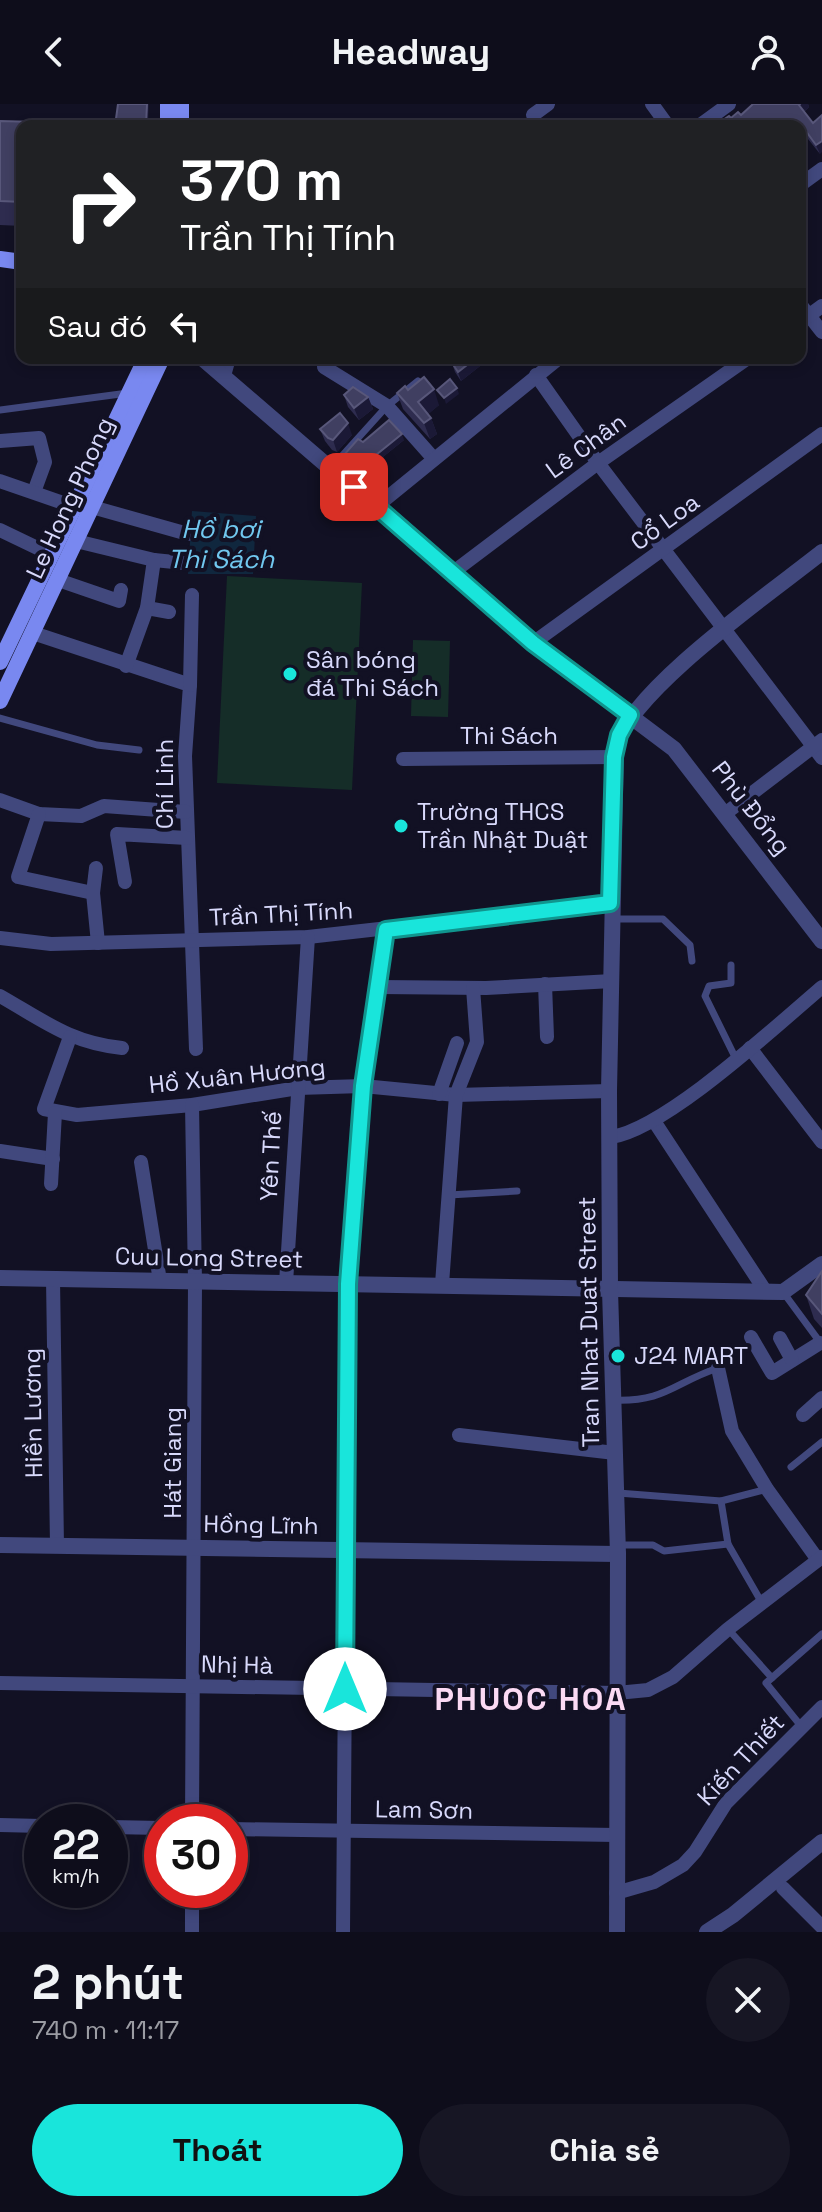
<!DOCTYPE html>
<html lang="vi">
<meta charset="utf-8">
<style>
:root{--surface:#0e0d1b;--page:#171624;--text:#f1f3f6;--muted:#9b9ca3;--line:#2e2d3a;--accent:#19e5db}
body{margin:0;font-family:"Space Grotesk",sans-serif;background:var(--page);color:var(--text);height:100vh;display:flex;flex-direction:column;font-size:30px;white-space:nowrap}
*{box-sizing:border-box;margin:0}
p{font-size:26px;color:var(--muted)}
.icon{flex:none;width:44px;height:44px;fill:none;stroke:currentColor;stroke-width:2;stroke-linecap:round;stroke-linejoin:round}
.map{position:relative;height:1828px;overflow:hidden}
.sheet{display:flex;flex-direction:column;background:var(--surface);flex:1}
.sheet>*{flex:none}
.hud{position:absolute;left:16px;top:16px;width:790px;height:244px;border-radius:16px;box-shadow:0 4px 12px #0003,0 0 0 2px var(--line);background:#202124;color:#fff;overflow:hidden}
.speed{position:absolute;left:24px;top:1700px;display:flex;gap:16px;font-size:40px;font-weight:700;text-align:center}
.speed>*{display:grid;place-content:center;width:104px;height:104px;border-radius:50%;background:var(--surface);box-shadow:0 4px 12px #0003,0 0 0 2px var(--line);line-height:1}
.speed small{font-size:20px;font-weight:400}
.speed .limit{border:12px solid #d22;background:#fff;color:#111}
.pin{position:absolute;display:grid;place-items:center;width:68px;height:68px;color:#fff;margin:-34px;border-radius:16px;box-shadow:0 4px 12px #0006}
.me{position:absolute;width:88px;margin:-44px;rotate:0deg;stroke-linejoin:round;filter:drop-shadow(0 0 6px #0008)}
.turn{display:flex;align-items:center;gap:28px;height:168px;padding:0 32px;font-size:36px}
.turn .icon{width:104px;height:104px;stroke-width:2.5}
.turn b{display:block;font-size:56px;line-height:68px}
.then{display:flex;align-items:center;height:76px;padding:0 32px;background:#0003;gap:16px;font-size:30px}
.round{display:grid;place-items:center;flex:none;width:84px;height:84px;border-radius:42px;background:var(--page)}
.headline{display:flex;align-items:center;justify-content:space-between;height:136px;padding:0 32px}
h1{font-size:48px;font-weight:800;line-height:60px}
.button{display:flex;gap:16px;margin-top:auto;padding:16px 32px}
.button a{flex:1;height:92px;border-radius:48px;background:var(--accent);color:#111;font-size:32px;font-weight:800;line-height:92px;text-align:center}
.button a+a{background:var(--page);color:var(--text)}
header{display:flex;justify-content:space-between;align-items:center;height:104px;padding:0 32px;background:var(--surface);font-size:36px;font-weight:800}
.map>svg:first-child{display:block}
</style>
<header><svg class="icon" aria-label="back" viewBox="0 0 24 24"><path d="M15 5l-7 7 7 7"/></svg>Headway<svg class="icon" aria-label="person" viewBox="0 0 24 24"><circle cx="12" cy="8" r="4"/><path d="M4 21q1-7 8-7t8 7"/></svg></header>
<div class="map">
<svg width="822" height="1828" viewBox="0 0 822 1828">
<rect width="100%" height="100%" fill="#121124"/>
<!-- green -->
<g fill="#152d28">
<polygon points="227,472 362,479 352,686 217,679"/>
<polygon points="413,536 450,537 448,613 411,612"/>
</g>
<!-- water -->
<polygon fill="#10273e" points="192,407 256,412 253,470 188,470"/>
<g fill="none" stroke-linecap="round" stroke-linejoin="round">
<!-- service -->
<g stroke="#41487d" stroke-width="7">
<polyline points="0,306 128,289"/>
<polyline points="331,364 387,302 418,277"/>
<polyline points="0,614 97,641 139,646"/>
<polyline points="613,815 663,815 690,841 692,857"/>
<polyline points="731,861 731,879 709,882 705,892 736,955"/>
<polyline points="449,1091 517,1087"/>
<polyline points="783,1188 822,1241"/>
<path d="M613,1296C666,1298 673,1279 718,1264"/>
<polyline points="791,1363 822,1338"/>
<polyline points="618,1389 721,1397 767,1385"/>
<polyline points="721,1397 728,1440 762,1499"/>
<polyline points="617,1441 653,1441 664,1447 728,1440"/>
<polyline points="728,1525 772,1574"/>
<polyline points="801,1622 766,1579 822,1530"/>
</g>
<!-- minor -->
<g stroke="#41487d" stroke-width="14">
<polyline points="652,0 668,22"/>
<polyline points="533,11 548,0"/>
<polyline points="699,22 729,0"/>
<polyline points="800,81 822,65"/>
<polyline points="800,200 822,228"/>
<polyline points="800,218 822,202"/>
<polyline points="324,263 387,302 434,355"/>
<polyline points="536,271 598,359 822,654"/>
<polyline points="224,272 229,254"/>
<polyline points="0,337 39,334 45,358 34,388"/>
<polyline points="0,377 75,403"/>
<polyline points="377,402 559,254"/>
<polyline points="92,403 188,430"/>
<polyline points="0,426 52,451"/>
<polyline points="76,437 154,456 184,459"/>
<polyline points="452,469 598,359 748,254"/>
<polyline points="58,476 119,497 121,486"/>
<polyline points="147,504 169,508"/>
<polyline points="33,529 190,581 185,652 196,945"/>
<polyline points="533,539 822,330"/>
<polyline points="126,562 147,504 154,456"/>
<polyline points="190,581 192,491"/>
<polyline points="403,655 614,653"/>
<polyline points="0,696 39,710 81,712 104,702 186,708"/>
<polyline points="726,709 822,636"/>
<polyline points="39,710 18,773 93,789"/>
<polyline points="96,764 93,789 98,839"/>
<polyline points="125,778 117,730 187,734"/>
<polyline points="0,834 51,840 308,833 610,799"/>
<polyline points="545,880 547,933"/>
<polyline points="378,883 486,884 612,877"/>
<path d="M0,892C44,917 71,939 122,944"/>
<polyline points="70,933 44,1005 77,1011 192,1001 298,984 363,982 456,991 609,987"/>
<polyline points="750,944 822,1038"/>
<polyline points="439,990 457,939"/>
<polyline points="192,1001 195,1177 192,1718"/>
<polyline points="654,1017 766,1188"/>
<path d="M611,1033C666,1025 777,921 822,883"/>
<polyline points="0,1047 53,1055"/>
<polyline points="141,1058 160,1177"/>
<polyline points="51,1080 55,1009"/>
<polyline points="53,1175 57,1442"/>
<polyline points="286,1179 308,833"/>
<polyline points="442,1180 456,991 477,938 473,884"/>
<polyline points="751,1233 772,1269 820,1239"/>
<polyline points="780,1234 792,1256"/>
<polyline points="718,1264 732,1327 767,1385 818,1456"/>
<polyline points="803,1311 822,1294"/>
<polyline points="459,1331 615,1349"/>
<polyline points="0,1579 617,1589 648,1586 673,1573 728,1525 822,1453"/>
<polyline points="0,1721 42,1722"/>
<polyline points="110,1723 162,1724"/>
<polyline points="230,1725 616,1731"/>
<polyline points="783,1784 822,1823"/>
<polyline points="616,1789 654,1778 683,1761 695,1748 726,1699 822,1603"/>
<polyline points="192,1828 192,1786"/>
<polyline points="343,1828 348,1180 363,982 386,826"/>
</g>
<!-- tertiary -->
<g stroke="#41487d" stroke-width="16">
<polyline points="202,254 533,539 674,645 822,837"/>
<polyline points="0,1174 783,1188 822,1160"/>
<polyline points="0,1441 618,1450"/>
<path d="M617,1828L618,1450L610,1186L609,987L616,642C632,585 772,488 822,448"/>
<polyline points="707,1828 733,1811 822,1738"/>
</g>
<!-- secondary -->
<g stroke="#7988f0" stroke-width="16">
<polyline points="168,22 168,0"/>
<polyline points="181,22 181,0"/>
<polyline points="0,155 22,158"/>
<polyline points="0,558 146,254"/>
<polyline points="0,597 162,254"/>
</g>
</g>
<!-- wall -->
<g fill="#2e2c4f">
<polygon points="753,0 808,0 809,3 804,8 813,19 820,50 808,35 800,41 800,22 731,14 741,11"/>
<polygon points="0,17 111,20 111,22 22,22 22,122 0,121"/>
<polygon points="458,254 498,254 492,258 489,255 461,277 455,268 452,259"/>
<polygon points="408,286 439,301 428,310 431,314 437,330 430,335 403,305 397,289"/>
<polygon points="344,291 368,293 373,305 359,316 348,303"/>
<polygon points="320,325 352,331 337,348 332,346 325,337"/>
<polygon points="404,336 363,369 354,358 348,363 343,352 363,338"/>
<polygon points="822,1167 822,1224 814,1215 806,1191"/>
</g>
<!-- shaded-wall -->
<g fill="#1b1936">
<polygon points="147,0 149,0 148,22 146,22"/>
<polygon points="800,0 808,0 809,3 802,10 799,1"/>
<polygon points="805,26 808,35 800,41 800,30"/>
<polygon points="822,37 822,48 820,50 816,41"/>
<polygon points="476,254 489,255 461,277 458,268"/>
<polygon points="457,284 459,290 446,300 444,294"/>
<polygon points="434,285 439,301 424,314 418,298"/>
<polygon points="368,293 373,305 359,316 354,304"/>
<polygon points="431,314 437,330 430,335 424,319"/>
<polygon points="348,319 352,331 337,348 333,336"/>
<polygon points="402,330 404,336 363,369 361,363"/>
<polygon points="352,352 354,358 348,363 346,357"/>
</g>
<!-- building -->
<g fill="#403f61" stroke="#58577a" stroke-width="2">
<polygon points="118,0 147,0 146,22 115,22"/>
<polygon points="753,0 800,0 799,1 813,19 822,11 822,37 816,41 805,26 800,30 800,22 714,22 729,12 731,14 738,8 741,11"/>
<polygon points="0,17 111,20 111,22 22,22 22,98 0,97"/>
<polygon points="458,254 476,254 458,268 452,259"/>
<polygon points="424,273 434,285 418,298 431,314 424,319 397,289 405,282 408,286"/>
<polygon points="450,275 457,284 444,294 437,286"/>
<polygon points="353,283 368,293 354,304 344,291"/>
<polygon points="340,309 348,319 333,336 328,334 320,325"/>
<polygon points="389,316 402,330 361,363 352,352 346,357 343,352 358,335 363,338"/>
<polygon points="822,1167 822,1210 806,1191"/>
</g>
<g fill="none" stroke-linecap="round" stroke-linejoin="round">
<!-- route casing -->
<g stroke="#10958e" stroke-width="20">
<polyline id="route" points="345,1585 348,1180 363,982 386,826 610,799 614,653 619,631 630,611 533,539 354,383"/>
</g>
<!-- route -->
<use href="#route" stroke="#19e5db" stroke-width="14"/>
</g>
<!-- markers -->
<g fill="#19e5db" stroke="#121124" stroke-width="3">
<circle cx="290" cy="570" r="8"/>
<circle cx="401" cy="722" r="8"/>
<circle cx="618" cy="1252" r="8"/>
</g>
<g text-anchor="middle" stroke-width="8" stroke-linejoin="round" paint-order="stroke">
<!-- street labels -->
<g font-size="24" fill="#d8d9fb" stroke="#121124">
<text transform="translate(586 342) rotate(-36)" y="8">Lê Chân</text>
<text transform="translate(70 394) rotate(-65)" y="8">Le Hong Phong</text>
<text transform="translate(665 418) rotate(-36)" y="8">Cổ Loa</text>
<text x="509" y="640">Thi Sách</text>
<text transform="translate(165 680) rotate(-90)" y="8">Chí Linh</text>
<text transform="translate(751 704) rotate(52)" y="8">Phù Đổng</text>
<text transform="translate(281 810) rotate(-3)" y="8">Trần Thị Tính</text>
<text transform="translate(237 972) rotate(-6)" y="8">Hồ Xuân Hương</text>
<text transform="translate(271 1052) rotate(-87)" y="8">Yên Thế</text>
<text transform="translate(209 1154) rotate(1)" y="8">Cuu Long Street</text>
<text transform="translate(589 1218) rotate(-91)" y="8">Tran Nhat Duat Street</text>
<text transform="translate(33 1309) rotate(-91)" y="8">Hiền Lương</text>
<text transform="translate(173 1359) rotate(-90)" y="8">Hát Giang</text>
<text transform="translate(261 1421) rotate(1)" y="8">Hồng Lĩnh</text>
<text transform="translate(237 1561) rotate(1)" y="8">Nhị Hà</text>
<text transform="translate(741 1656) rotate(-47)" y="8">Kiến Thiết</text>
<text transform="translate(424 1706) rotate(1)" y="8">Lam Sơn</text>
</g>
<!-- poi labels -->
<g font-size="24" fill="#d8d9fb" stroke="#121124" text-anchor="start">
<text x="306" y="564">Sân bóng<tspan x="306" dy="28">đá Thi Sách</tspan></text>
<text x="417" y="716">Trường THCS<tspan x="417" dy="28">Trần Nhật Duật</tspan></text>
<text x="634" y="1260">J24 MART</text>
</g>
<!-- water labels -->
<g font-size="26" font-style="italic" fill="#71c8ef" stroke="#121124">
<text x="221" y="434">Hồ bơi<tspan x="221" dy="30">Thi Sách</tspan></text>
</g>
<!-- district labels -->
<g font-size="32" font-weight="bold" letter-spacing="2" fill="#fbdaf4" stroke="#121124">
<text x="531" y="1606">PHUOC HOA</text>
</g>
</g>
</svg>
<div class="speed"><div>22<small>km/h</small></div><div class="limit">30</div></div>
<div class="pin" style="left:354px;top:383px;background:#d93025"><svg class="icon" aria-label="arrive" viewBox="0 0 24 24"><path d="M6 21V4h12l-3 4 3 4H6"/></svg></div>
<svg class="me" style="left:345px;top:1585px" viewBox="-20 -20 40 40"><circle r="19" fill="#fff"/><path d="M0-13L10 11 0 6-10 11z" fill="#19e5db"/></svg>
<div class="hud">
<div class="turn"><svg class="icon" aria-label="right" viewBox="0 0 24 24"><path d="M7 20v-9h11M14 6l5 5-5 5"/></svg><div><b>370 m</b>Trần Thị Tính</div></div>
<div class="then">Sau đó<svg class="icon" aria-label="left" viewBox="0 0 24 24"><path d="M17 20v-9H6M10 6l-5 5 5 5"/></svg></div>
</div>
</div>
<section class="sheet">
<div class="headline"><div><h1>2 phút</h1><p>740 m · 11:17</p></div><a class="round"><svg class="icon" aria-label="close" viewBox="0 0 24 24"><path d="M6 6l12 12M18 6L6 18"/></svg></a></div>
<div class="button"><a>Thoát</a><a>Chia sẻ</a></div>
</section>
